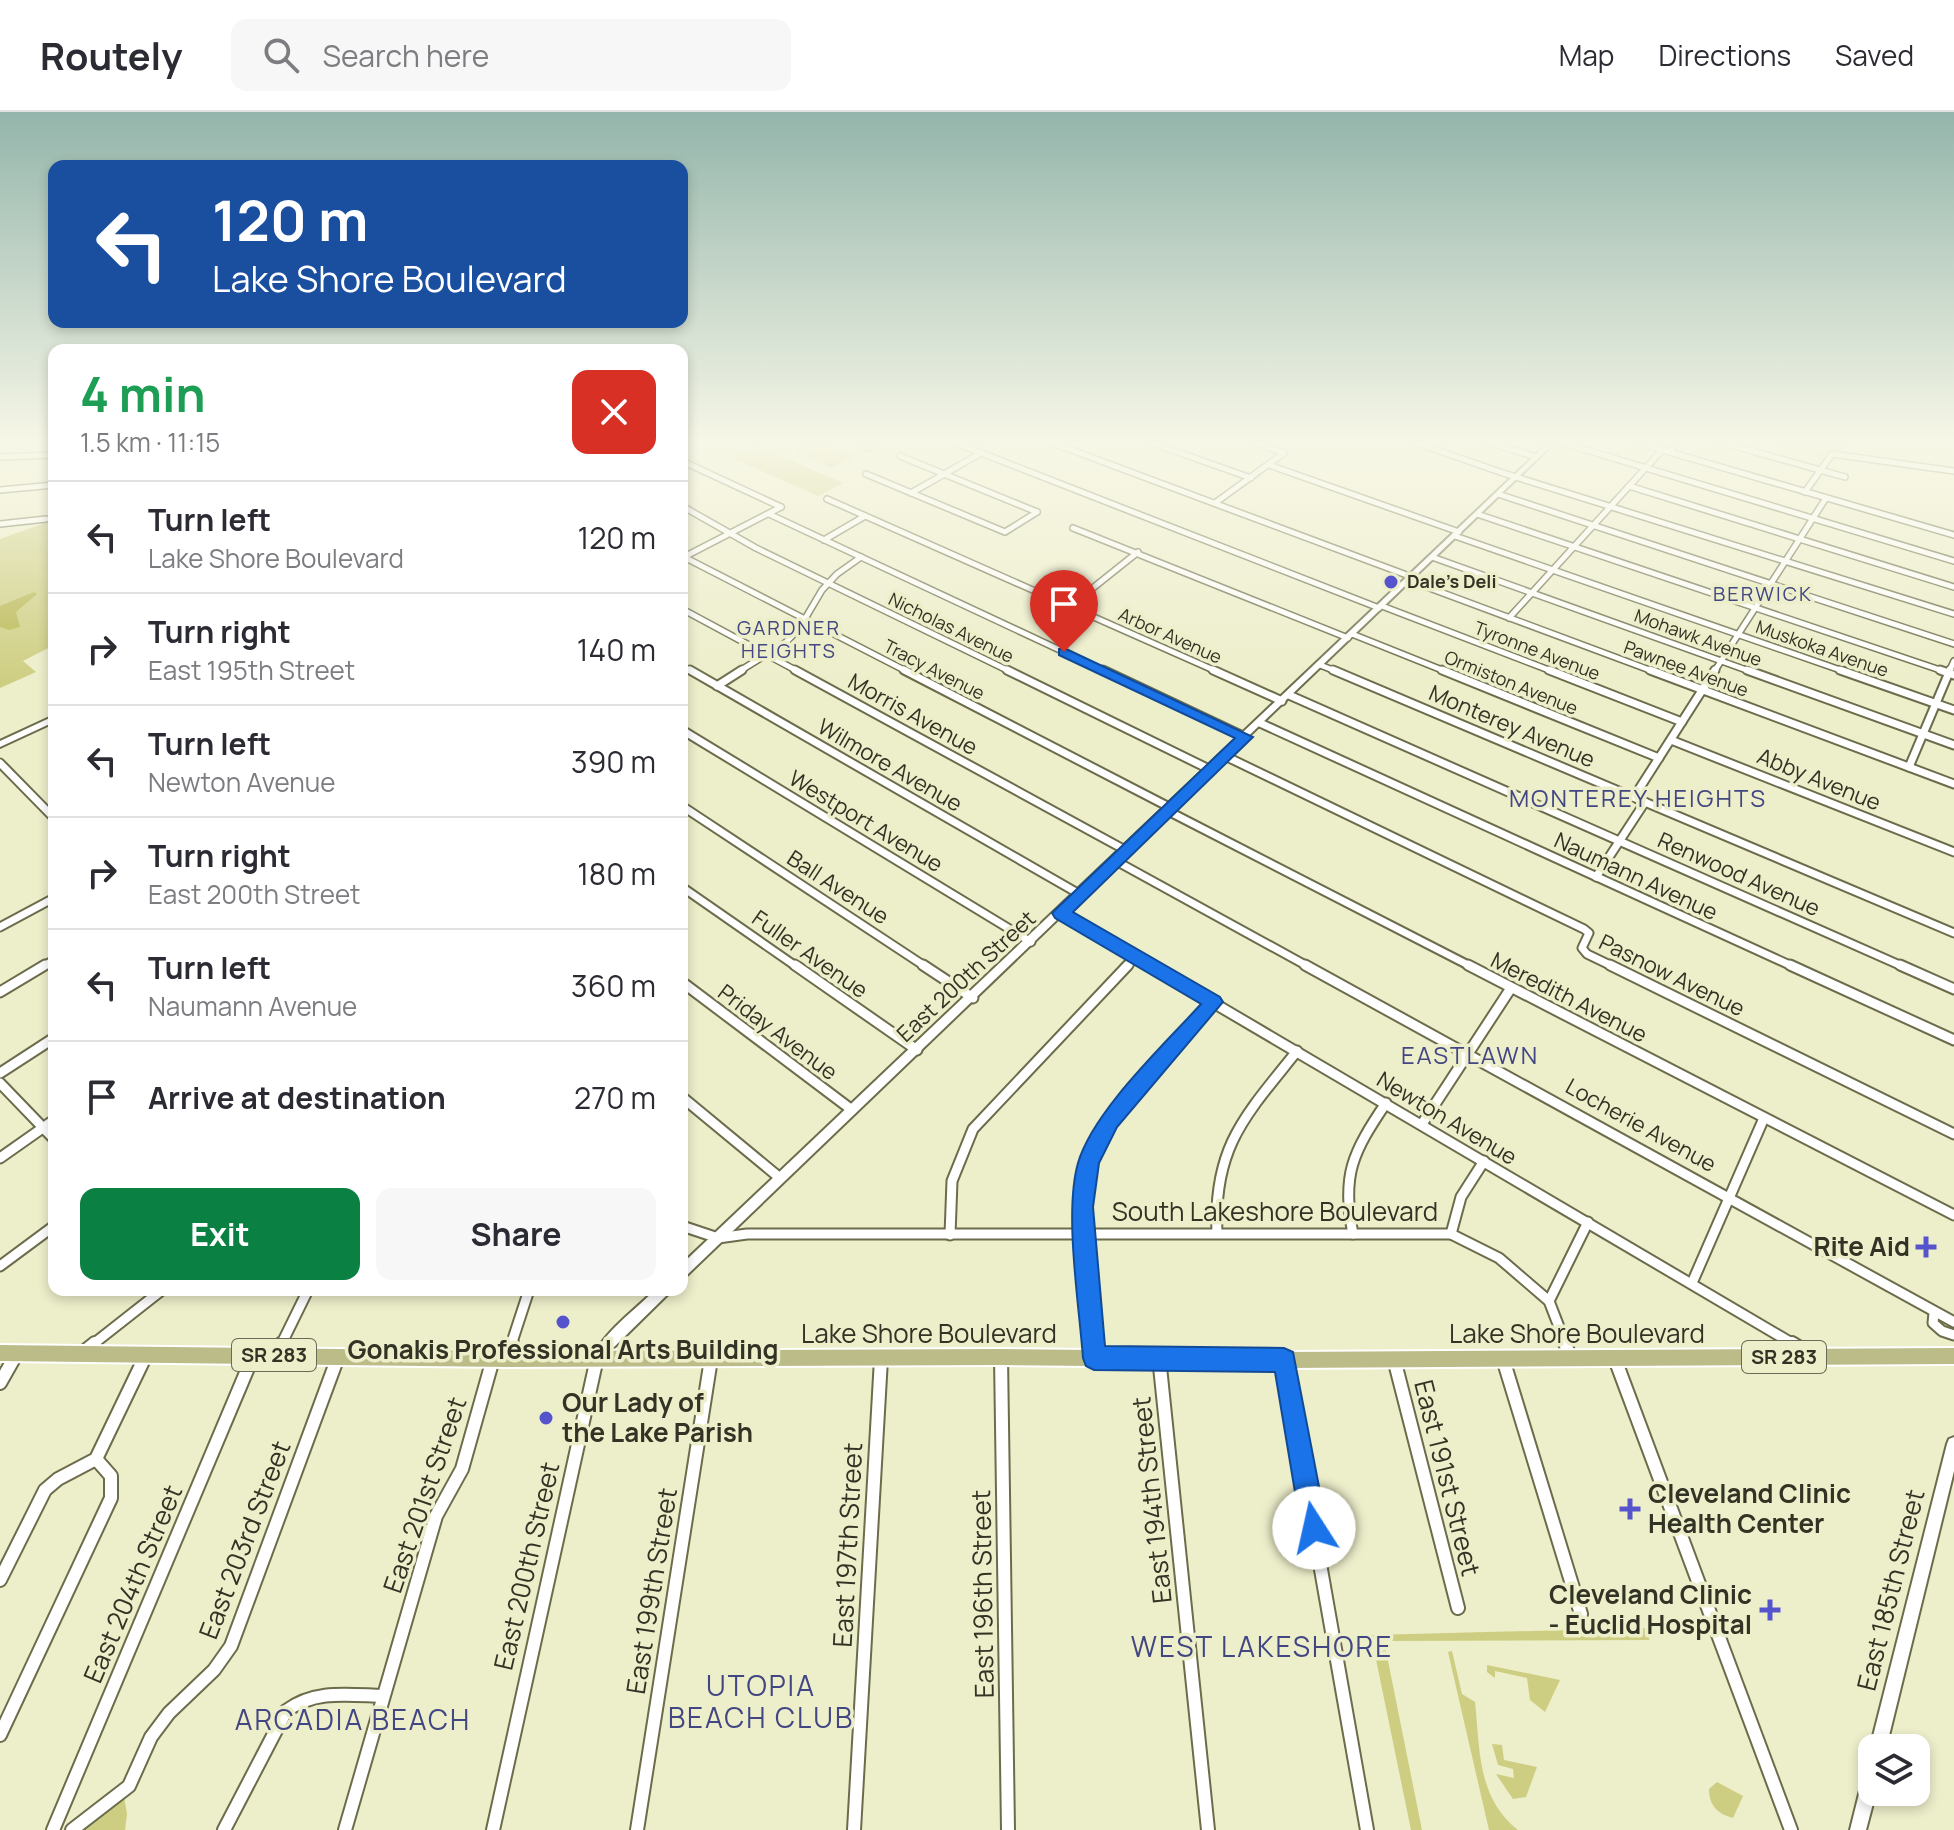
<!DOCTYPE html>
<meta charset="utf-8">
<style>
:root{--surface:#fff;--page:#f7f7f7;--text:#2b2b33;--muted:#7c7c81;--line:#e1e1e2;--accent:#0b8043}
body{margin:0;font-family:Manrope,sans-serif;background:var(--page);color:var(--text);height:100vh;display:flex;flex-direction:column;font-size:30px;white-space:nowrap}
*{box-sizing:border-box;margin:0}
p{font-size:26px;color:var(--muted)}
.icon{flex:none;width:44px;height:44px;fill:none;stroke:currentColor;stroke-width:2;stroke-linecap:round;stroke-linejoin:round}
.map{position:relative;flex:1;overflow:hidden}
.details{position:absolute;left:48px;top:232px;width:640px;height:952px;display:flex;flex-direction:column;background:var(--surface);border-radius:16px;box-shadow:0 4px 12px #0003}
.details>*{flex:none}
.banner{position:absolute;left:48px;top:48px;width:640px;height:168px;border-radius:16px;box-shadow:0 4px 12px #0003;background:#1a4fa0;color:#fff;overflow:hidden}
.fabs{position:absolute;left:1858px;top:1622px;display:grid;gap:16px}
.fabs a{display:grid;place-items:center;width:72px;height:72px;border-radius:16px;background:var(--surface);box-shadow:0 4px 12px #0003;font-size:40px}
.pin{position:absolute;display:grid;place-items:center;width:68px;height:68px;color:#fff;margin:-82px -34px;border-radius:50% 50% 50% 0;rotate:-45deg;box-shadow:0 0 8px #0007}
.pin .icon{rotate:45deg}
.me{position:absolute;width:88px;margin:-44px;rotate:350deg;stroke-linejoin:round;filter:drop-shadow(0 0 6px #0008)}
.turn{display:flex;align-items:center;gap:28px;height:168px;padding:0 32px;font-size:36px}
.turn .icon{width:104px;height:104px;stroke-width:2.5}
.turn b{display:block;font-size:56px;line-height:68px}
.round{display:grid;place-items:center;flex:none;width:84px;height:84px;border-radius:16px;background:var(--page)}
.summary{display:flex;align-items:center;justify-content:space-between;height:136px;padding:0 32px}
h1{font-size:48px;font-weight:700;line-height:60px;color:#1e9e55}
.button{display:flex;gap:16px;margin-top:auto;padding:16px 32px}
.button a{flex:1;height:92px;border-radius:16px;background:var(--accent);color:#fff;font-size:32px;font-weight:700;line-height:92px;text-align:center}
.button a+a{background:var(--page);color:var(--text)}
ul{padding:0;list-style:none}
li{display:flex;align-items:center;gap:24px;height:112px;padding:0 32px;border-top:2px solid var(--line)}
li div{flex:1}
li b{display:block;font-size:30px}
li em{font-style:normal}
header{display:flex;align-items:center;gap:48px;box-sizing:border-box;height:112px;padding:0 40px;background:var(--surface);border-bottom:2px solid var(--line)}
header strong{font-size:38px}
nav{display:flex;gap:44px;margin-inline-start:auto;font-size:28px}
.search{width:560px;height:72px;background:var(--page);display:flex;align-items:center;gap:20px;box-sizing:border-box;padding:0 28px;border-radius:16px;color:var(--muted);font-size:30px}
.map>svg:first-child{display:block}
</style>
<header>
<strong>Routely</strong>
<div class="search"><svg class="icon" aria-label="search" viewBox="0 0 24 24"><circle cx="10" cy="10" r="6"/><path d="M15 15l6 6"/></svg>Search here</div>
<nav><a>Map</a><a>Directions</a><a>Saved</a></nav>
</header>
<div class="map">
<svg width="1954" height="1718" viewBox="0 0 1954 1718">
<rect width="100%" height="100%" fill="#edeeca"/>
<!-- green -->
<g fill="#cece82">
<polygon points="812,330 823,330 855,344 832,356 794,340"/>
<polygon points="1761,330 1849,330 1842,340 1825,342 1821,347"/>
<polygon points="755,333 843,371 818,384 730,345"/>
<polygon points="54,389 54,533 23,549 36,560 0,576 0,427 45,411"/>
<polygon points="1650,1516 1649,1528 1384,1529 1422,1718 1411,1718 1371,1523"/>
<path d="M1452,1539L1462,1582L1475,1590C1480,1637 1477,1686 1518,1718H1489L1448,1540Z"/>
<polygon points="1487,1553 1560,1568 1545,1600 1530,1588 1527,1566 1495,1559 1495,1566 1487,1560"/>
<polygon points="1492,1632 1502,1633 1504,1648 1537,1655 1526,1685 1513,1687 1496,1662 1514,1666 1513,1657 1498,1653"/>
<path d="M1717,1670L1743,1684L1733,1706C1718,1702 1709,1694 1709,1677Z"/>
<polygon points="123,1679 127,1702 125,1718 72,1718"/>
</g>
<!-- water -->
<polygon fill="#b7b64f" points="34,480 37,482 16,500 20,515 9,518 0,515 0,494"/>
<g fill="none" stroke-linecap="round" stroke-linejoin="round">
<!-- minor-far3 casing -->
<g stroke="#6c6c4c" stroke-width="8">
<g id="minor-far3">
<polyline points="953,330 1379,496"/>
<polyline points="1050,330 1412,465"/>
<polyline points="1149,330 1251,366"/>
<polyline points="1414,330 1503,361 1954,502"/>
<polyline points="1488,330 1536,345"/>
<polyline points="1560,330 1954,449"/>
<polyline points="1635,330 1954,423"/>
<polyline points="1720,330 1845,365"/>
<polyline points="867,336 879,330"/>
<polyline points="1669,340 1678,330"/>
<polyline points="900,344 1037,400"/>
<polyline points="0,345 54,343"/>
<polyline points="682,349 781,395"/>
<polyline points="1269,353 1459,420"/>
<polyline points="866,362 1005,420 1037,400"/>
<polyline points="1629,374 1954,475"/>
<polyline points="0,378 54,373"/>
<polyline points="1805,380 1832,342 1954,359"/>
<polyline points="911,381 981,341"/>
<polyline points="1498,382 1954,532"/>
<polyline points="827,387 1218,560"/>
<polyline points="1215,391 1284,341 1254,330"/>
<polyline points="682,394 756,436 1011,560"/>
<polyline points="769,402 1107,560"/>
<polyline points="1477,402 1946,560"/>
<polyline points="0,412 46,407"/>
<polyline points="1073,416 1348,526"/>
<polyline points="1455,424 1846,560"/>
<polyline points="824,428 865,404"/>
<polyline points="684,445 908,560"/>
<polyline points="1432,445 1752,560"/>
<polyline points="682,446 781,395"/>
<polyline points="1408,468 1655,560"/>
<polyline points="1382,494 1554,560"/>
<polyline points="1069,495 1138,440"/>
<polyline points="682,497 799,560"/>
<polyline points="1509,506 1662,338"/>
<polyline points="1352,522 1447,560"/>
<polyline points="1320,553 1338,560"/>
<polyline points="682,554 693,560"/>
<polyline points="738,560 785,531 799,517 822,478 837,462 861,445"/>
<polyline points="1714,560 1826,386"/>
<polyline points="1949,560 1954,549"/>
</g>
</g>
<!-- minor-far2 casing -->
<g stroke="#6c6c4c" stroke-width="11">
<g id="minor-far2">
<polyline points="690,558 1081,783"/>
<polyline points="795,558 1127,739"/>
<polyline points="904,558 1171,696"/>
<polyline points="1007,558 1211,658"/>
<polyline points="1103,558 1245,625"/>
<polyline points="1213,558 1282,589"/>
<polyline points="1333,558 1954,821"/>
<polyline points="1442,558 1659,646"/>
<polyline points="1549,558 1682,610"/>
<polyline points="1650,558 1954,672"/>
<polyline points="1747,558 1954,633"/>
<polyline points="1840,558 1954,598"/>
<polyline points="1940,558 1954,563"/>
<polyline points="717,574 742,558"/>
<polyline points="1289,583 1904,855"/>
<polyline points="1260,611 1794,855"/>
<polyline points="682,618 1031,830"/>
<polyline points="1671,628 1954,740"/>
<polyline points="1225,644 1584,817 1589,821 1582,836 1587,842 1614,855"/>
<polyline points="0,651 54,706"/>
<polyline points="1909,655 1950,558"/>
<polyline points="1634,685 1715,558"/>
<polyline points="682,694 926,855"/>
<polyline points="1168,699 1472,855"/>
<polyline points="1116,749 1309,855"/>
<polyline points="1596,765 1645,690"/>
<polyline points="682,775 797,855"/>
<polyline points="1061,801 1153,855"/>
<polyline points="0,815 54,786"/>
<polyline points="42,855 54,848"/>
<polyline points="1126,855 1136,845"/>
</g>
</g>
<!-- minor-far1 casing -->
<g stroke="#6c6c4c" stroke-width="13">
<g id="minor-far1">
<polyline points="795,853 917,938"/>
<polyline points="923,853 973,886"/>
<polyline points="1149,853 1795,1233"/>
<polyline points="1305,853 1954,1210"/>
<polyline points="1468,853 1954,1103"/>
<polyline points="1610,853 1954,1022"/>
<polyline points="1790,853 1954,928"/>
<polyline points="1900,853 1954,877"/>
<polyline points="682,870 852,998"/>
<polyline points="0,880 45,853"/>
<polyline points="0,961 54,926"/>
<polyline points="0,971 54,1027"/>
<polyline points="682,985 780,1066"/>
<polyline points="1422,1012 1511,876"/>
<polyline points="0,1046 54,1008"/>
<polyline points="682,1114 718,1126 747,1122 1451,1122 1499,1146 1549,1189 1566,1233"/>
<path d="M1217,1121C1213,1034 1246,1003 1297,939"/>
<path d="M1353,1122C1341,1063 1353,1040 1386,991"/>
<polyline points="1451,1122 1461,1085 1484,1049"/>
<polyline points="950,1123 952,1069 973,1017 1128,853"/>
<polyline points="0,1154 54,1114"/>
<polyline points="1692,1171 1764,1006"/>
<polyline points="1549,1189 1588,1110"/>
<polyline points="1934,1201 1933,1211 1942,1219 1954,1223"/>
<polyline points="92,1233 162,1178"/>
<polyline points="281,1233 308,1178"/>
<polyline points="511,1233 529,1178"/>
<path d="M1093,1233C1087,1175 1071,1107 1089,1050C1107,991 1173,935 1213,890"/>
</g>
</g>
<!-- minor casing -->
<g stroke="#6c6c4c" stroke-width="16">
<g id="minor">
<polyline points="1093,1231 1094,1246"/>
<polyline points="1565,1231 1570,1245"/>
<polyline points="1792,1231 1810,1242"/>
<polyline points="85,1239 95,1231"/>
<polyline points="277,1242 282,1231"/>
<polyline points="1001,1245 1008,1718"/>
<polyline points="1159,1245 1208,1718"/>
<polyline points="507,1246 512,1231"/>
<polyline points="1394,1247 1458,1496"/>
<polyline points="1503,1247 1581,1502"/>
<polyline points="1615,1247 1791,1718"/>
<polyline points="1284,1248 1367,1718"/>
<polyline points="0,1271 17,1241"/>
<polyline points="0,1468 45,1378 58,1367 96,1347 146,1243"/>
<polyline points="0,1623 111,1386 111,1364 96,1347"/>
<polyline points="53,1718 253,1244"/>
<polyline points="72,1718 129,1674 151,1625 169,1601 214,1558 231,1534 338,1245"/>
<path d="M224,1718L286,1599C315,1577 349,1583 383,1584"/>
<polyline points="345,1718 436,1404 462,1357 493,1247"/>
<polyline points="493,1718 597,1246"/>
<polyline points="637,1718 711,1247"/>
<polyline points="854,1718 881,1247"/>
</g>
</g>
<!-- tertiary casing -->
<g stroke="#6c6c4c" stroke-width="4">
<g id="tertiary">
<polygon points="1549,330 1555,330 686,1164 682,1166 682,1152"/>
<polygon points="54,604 54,610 0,635 0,629"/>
<path d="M655,1178H670L668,1182L613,1236L603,1251L598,1252L593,1251L592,1246C604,1220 635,1198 655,1178Z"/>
<polygon points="1954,1325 1954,1359 1886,1636 1872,1636 1872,1641 1870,1636 1947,1332 1949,1327"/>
<polygon points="1872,1654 1872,1680 1876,1680 1866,1718 1850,1718 1864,1662 1866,1656"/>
</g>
</g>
<!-- primary casing -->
<g stroke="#fff" stroke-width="4">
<polygon id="primary" points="0,1233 507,1239 1001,1237 1284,1240 1954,1236 1954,1252 1284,1256 1001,1253 507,1255 0,1249"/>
</g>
<!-- minor-far3 -->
<use href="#minor-far3" stroke="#fff" stroke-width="5"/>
<!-- minor-far2 -->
<use href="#minor-far2" stroke="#fff" stroke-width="7"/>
<!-- minor-far1 -->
<use href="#minor-far1" stroke="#fff" stroke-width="9"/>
<!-- minor -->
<use href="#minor" stroke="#fff" stroke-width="12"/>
<!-- tertiary -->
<use href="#tertiary" fill="#fff" fill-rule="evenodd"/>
<!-- primary -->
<use href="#primary" fill="#bcbc88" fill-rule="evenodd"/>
</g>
<!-- sky -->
<linearGradient id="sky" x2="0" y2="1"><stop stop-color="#94b5ab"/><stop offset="0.58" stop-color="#f7f7e7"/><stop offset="1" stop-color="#f7f7e7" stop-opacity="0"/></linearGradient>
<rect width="1954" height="570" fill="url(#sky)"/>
<!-- route -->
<path fill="#1a73e8" stroke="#114b97" stroke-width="2" d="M1064,536L1253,625L1073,800L1220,885L1223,890L1117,1015L1099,1051L1093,1095L1105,1234L1284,1236L1293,1240L1327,1416L1323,1425L1314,1429L1305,1425L1301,1416L1275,1260L1094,1258L1086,1254L1083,1246C1079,1192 1064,1100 1078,1051C1093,999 1164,933 1201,892L1055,806L1052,801L1235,626L1059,543V537Z"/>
<!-- markers -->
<g fill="#5654cc" stroke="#edeeca" stroke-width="3">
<circle cx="1391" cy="470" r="8"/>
<path d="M1922 1123h8v8h8v8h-8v8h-8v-8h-8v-8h8z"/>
<circle cx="563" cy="1210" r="8"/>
<circle cx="546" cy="1306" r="8"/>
<path d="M1626 1385h8v8h8v8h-8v8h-8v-8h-8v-8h8z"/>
<path d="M1766 1486h8v8h8v8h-8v8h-8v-8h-8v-8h8z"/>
</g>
<g text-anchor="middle" stroke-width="7" stroke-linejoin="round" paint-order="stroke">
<!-- far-poi labels -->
<g font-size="18" font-weight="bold" fill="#323325" stroke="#edeeca" text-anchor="start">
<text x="1407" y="476">Dale's Deli</text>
</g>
<!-- far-street labels -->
<g font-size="18" fill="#323325" stroke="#edeeca">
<text transform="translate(951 516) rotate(26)" y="6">Nicholas Avenue</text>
<text transform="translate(1170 524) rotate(24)" y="6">Arbor Avenue</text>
<text transform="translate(1698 526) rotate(20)" y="6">Mohawk Avenue</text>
<text transform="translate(1822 537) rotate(19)" y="6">Muskoka Avenue</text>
<text transform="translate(1537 539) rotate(21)" y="6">Tyronne Avenue</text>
<text transform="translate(1686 557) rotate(20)" y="6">Pawnee Avenue</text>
<text transform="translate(934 558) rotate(27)" y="6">Tracy Avenue</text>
<text transform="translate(1511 571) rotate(22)" y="6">Ormiston Avenue</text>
</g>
<!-- far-neighbourhood labels -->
<g font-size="20" letter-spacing="2" fill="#424683" stroke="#edeeca">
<text x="1763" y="489">BERWICK</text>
<text x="789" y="523">GARDNER<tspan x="789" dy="23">HEIGHTS</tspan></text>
</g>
<!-- shield labels -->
<g fill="#edeeca" stroke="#6a6b56" stroke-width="2">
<rect x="232" y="1227" width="84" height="32" rx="6"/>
<rect x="1742" y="1229" width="84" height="32" rx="6"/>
</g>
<g font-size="20" font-weight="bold" fill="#323325">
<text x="274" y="1250">SR 283</text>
<text x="1784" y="1252">SR 283</text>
</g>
<!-- street labels -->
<g font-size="22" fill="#323325" stroke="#edeeca">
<text transform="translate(913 602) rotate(29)" y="8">Morris Avenue</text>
<text transform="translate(1512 614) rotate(23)" y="8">Monterey Avenue</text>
<text transform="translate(890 653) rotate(30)" y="8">Wilmore Avenue</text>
<text transform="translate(1819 667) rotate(22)" y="8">Abby Avenue</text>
<text transform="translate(866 709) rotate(31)" y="8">Westport Avenue</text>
<text transform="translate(1739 762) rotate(24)" y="8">Renwood Avenue</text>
<text transform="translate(1636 764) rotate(25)" y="8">Naumann Avenue</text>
<text transform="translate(838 775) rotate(33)" y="8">Ball Avenue</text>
<text transform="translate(810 842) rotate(35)" y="8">Fuller Avenue</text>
<text transform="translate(1672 863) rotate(26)" y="8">Pasnow Avenue</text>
<text transform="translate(966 864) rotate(-43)" y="8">East 200th Street</text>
<text transform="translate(1569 885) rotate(27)" y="8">Meredith Avenue</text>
<text transform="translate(778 920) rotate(37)" y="8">Priday Avenue</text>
<text transform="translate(1447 1006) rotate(31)" y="8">Newton Avenue</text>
<text transform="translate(1641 1013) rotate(29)" y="8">Locherie Avenue</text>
</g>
<!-- neighbourhood labels -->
<g font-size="24" letter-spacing="2" fill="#424683" stroke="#edeeca">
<text x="1638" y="695">MONTEREY HEIGHTS</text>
<text x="1470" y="952">EASTLAWN</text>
</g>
<!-- near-street labels -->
<g font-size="26" fill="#323325" stroke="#edeeca">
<text x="1275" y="1109">South Lakeshore Boulevard</text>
<text x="929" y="1231">Lake Shore Boulevard</text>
<text x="1577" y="1231">Lake Shore Boulevard</text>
<text transform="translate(1447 1366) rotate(76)" y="9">East 191st Street</text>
<text transform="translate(425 1383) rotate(-71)" y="9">East 201st Street</text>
<text transform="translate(1152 1388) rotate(-96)" y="9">East 194th Street</text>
<text transform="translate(245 1428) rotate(-69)" y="9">East 203rd Street</text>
<text transform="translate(848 1433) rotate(-87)" y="9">East 197th Street</text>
<text transform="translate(527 1454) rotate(-77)" y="9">East 200th Street</text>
<text transform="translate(133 1472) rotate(-67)" y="9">East 204th Street</text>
<text transform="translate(1891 1478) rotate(-76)" y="9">East 185th Street</text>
<text transform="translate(652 1479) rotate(-81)" y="9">East 199th Street</text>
<text transform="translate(983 1482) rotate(-91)" y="9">East 196th Street</text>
</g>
<!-- near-poi labels -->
<g font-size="26" font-weight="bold" fill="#323325" stroke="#edeeca" text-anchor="end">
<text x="1910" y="1144">Rite Aid</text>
<text x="563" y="1247" text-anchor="middle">Gonakis Professional Arts Building</text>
<text x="562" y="1300" text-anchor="start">Our Lady of<tspan x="562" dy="30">the Lake Parish</tspan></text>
<text x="1648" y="1391" text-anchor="start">Cleveland Clinic<tspan x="1648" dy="30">Health Center</tspan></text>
<text x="1752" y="1492">Cleveland Clinic<tspan x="1752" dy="30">- Euclid Hospital</tspan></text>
</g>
<!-- near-neighbourhood labels -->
<g font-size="28" letter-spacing="2" fill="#424683" stroke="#edeeca">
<text x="1262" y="1545">WEST LAKESHORE</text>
<text x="761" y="1584">UTOPIA<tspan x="761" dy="32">BEACH CLUB</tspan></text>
<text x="353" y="1618">ARCADIA BEACH</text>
</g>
</g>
</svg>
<div class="fabs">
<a><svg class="icon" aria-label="layers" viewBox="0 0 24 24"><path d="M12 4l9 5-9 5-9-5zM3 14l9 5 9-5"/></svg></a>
</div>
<div class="pin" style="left:1064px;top:540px;background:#d93025"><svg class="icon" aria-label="arrive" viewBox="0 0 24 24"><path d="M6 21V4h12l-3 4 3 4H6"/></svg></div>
<svg class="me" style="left:1314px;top:1416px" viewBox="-20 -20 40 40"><circle r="19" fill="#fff"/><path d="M0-13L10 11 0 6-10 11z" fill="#1a73e8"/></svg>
<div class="banner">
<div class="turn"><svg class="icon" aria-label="left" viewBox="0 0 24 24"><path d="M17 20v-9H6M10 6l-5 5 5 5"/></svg><div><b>120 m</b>Lake Shore Boulevard</div></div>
</div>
<section class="details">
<div class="summary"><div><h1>4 min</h1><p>1.5 km · 11:15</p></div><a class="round" style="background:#d93025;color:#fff"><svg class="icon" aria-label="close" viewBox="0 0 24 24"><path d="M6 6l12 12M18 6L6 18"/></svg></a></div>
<ul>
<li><svg class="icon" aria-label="left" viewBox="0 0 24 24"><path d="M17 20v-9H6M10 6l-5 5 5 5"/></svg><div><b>Turn left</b><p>Lake Shore Boulevard</p></div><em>120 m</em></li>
<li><svg class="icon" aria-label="right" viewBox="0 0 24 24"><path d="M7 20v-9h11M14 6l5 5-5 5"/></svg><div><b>Turn right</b><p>East 195th Street</p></div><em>140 m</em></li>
<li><svg class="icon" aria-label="left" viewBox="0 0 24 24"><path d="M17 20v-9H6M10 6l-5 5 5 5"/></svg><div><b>Turn left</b><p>Newton Avenue</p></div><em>390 m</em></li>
<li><svg class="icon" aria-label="right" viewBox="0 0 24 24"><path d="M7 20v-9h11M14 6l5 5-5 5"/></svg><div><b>Turn right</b><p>East 200th Street</p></div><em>180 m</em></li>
<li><svg class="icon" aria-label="left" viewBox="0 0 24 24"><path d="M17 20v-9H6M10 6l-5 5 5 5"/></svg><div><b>Turn left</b><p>Naumann Avenue</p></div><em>360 m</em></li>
<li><svg class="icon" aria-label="arrive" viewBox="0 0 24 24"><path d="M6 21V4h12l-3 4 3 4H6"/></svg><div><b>Arrive at destination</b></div><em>270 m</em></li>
</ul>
<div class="button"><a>Exit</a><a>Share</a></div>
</section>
</div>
